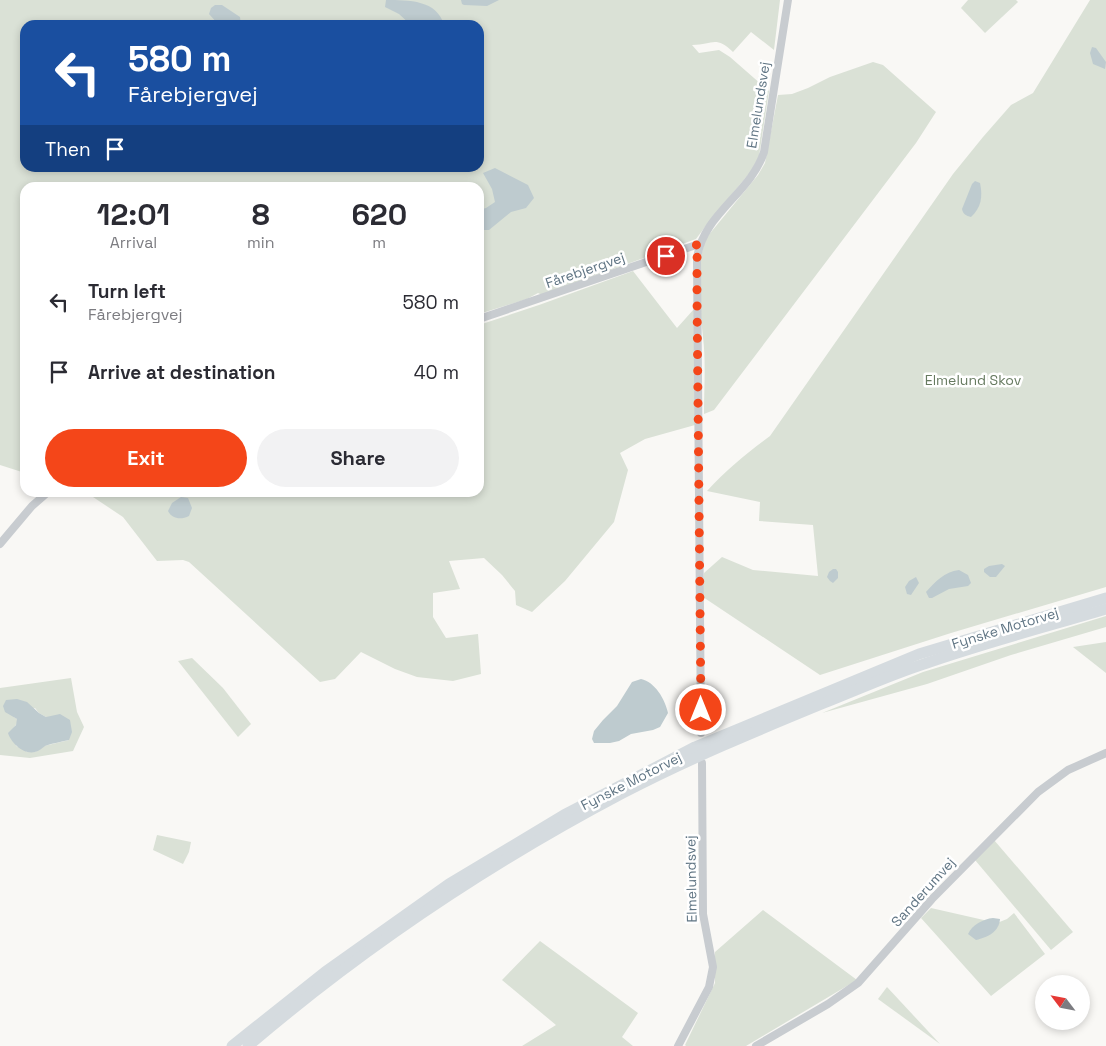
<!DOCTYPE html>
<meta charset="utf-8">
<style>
:root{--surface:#fff;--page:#f2f2f3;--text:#2b2b33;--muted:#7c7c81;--accent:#f44619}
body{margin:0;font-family:"Space Grotesk",sans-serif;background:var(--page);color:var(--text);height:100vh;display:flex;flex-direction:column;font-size:19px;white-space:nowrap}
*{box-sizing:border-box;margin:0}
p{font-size:16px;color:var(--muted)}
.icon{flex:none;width:28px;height:28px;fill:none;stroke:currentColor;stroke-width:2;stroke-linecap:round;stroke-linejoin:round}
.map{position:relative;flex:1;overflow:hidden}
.sheet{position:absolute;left:20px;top:182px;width:464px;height:315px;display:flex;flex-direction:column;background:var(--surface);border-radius:15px;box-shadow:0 2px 8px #0003}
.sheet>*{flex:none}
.banner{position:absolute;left:20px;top:20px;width:464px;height:152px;border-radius:15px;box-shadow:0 2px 8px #0003;background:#1a4fa0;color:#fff;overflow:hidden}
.needle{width:32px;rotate:302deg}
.controls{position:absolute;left:1035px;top:975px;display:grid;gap:10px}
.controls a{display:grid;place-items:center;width:55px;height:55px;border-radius:50%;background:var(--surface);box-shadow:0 2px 8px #0003;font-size:25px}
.pin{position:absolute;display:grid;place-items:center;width:42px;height:42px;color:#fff;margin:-21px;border:2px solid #fff;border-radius:50%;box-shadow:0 1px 5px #0007}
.me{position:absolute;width:55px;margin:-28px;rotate:0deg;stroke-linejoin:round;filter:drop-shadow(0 0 4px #0008)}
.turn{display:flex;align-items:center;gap:18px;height:105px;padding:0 25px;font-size:22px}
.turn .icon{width:65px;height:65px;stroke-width:2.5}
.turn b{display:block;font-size:35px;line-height:42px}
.then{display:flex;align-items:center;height:48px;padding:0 25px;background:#0003;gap:10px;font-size:19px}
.eta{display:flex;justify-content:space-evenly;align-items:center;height:85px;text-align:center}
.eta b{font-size:30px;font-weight:700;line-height:35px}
.action{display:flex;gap:10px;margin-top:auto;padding:10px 25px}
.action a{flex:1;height:58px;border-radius:30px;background:var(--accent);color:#fff;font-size:20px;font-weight:700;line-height:58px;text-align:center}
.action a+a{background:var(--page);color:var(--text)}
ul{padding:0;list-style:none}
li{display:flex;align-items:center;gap:15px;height:70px;padding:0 25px}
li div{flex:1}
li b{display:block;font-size:19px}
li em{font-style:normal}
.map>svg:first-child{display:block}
</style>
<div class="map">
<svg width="1106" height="1046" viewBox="0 0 1106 1046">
<rect width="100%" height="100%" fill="#f9f8f5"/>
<!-- green -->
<g fill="#dae1d6" fill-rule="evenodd">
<path d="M0,0H780L774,50L751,32L733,52C715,35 713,45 692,45L699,53L719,50L730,57L769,91L759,156L752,170L708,223L696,239L542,295L538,293L527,299L479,314V188H25V473L0,465ZM25,25H479V168H25Z"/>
<polygon points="968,0 1016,0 1018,2 985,33 961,8"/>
<path d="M1090,0H1106V587L951,633L820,675L703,597L704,573L722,557L753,570L818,576L813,525L759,521L760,502L707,491C726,470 747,453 770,436L953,174L983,137L1011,105L1033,93Z"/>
<path d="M873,62L883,65L936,112L916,143L714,410L704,414C704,389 706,362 703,337C700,306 694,266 707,237L758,175L765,163L778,95L792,94L808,88L830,77Z"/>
<polygon points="633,271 677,328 694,309 695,425 645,439 620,453 628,470 614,522 565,581 532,612 516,605 515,591 502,575 484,558 449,561 460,589 433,593 433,617 446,638 478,634 481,674 453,681 417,677 395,669 361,652 335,679 320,682 189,562 183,560 157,561 123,517 87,493 479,492 479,325 539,305"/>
<polygon points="1106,616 1106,627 1011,655 927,684 822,713 923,672"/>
<polygon points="1106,642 1106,673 1073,647"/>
<polygon points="192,658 223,688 251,724 238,737 178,661"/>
<path d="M71,678L77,712L84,727L73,751L30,758L0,755V688ZM35,708L39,713L46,717L69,740L44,746L35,752H27L22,748L16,746L13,729L17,723V719L14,717Z"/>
<polygon points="157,835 191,842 189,852 183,864 153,850"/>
<polygon points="994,840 1073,932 1051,950 975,860"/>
<polygon points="931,908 997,923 1007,919 1014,913 1045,954 991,996 921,918"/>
<polygon points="763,910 857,980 746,1046 686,1046 685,1045 715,983 715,952"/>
<polygon points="540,941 638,1013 622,1037 633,1046 522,1046 556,1025 502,980"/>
<polygon points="887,987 940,1044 878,999"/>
</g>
<!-- water -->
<g fill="#becbcf">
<path d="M386,0C409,0 437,0 444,25H411L399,14L385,7Z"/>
<polygon points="461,0 499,0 487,6 464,5 462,4"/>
<polygon points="215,5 222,5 240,17 241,25 218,24 209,14 211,8"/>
<polygon points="1092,47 1096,48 1106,62 1105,69 1093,64 1090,53"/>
<polygon points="495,168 528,185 534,198 526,208 511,212 489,230 479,230 479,210 486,208 495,202 492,189 483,173"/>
<path d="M975,181L980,183C983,197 981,208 971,217C966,216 963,214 962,209L972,184Z"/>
<path d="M181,497L188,498L192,508L189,516C181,520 172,519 168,511L172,503Z"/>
<polygon points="1002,564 1005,566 996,577 990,577 984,572 984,569 989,566"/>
<polygon points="833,569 836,569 838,572 838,578 833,583 830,581 827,577 829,572"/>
<path d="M959,570L968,575L971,583L968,586L949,589L932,598H929L926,592C936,581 944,572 959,570Z"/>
<polygon points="916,577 919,583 911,595 907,594 905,587 909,581"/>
<path d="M641,679C655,682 665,699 668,713L660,727L653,730L631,734L619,741L610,743H594L592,739L594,731L603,720L617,706L632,682Z"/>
<path d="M17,699L27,702L39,713L46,717L60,714L70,720L72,732L69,740C61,742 53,743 45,746C42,748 39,751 35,752C24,755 11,743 8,733L16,725L17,719L5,712L3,706L6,700Z"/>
<path d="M993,918L1000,919C999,932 988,937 976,940L968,934C972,925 983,919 993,918Z"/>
</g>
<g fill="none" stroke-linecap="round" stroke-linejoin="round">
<!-- minor -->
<g stroke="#c8ccd0" stroke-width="8">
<polyline points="479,319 699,244"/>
<polyline points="0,544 32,506 48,492"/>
<path d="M701,733L697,258C703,214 751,193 764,152L788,0"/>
<polyline points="678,1046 709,987 713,967 703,914 702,763"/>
<polyline points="756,1046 828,1004 858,983 932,899 1038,792 1068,770 1106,753"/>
</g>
<!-- highway -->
<g stroke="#d5dbdf" stroke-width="11">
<polyline points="232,1046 325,972 449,884 564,815 695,747 919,654 1106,598"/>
<path d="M248,1046C363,948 490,863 623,793C688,759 756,731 824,703C857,690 890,675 924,664C984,643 1045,627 1106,609"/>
</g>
</g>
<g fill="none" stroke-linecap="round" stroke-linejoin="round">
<!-- route -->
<polyline stroke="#f44619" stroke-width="9" stroke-dasharray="0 16.2" points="666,256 699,244 697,258 697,298 701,710"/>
</g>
<g text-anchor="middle" stroke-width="5" stroke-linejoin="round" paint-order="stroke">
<!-- street labels -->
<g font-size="14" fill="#607584" stroke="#fff">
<text transform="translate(758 105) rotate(-81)" y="5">Elmelundsvej</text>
<text transform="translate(585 270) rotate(-19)" y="5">Fårebjergvej</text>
<text transform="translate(1005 628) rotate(-17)" y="5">Fynske Motorvej</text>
<text transform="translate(631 781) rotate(-27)" y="5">Fynske Motorvej</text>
<text transform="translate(691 879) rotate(-91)" y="5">Elmelundsvej</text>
<text transform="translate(923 892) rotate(-48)" y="5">Sanderumvej</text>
</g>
<!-- park labels -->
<g font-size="14" fill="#667a60" stroke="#fff">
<text x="973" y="385">Elmelund Skov</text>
</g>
</g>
</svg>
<div class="controls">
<a><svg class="needle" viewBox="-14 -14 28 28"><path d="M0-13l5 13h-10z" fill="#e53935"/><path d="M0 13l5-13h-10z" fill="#7c7c81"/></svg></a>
</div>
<div class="pin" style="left:666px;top:256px;background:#d93025"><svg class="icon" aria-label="arrive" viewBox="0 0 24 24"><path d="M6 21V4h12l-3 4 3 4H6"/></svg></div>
<svg class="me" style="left:701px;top:710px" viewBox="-20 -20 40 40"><circle r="17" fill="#f44619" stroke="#fff" stroke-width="3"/><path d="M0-11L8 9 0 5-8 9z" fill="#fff"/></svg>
<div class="banner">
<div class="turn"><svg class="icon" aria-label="left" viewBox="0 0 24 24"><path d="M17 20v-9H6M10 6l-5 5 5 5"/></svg><div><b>580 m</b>Fårebjergvej</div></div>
<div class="then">Then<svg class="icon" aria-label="arrive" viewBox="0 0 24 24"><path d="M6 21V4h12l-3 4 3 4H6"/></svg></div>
</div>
<section class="sheet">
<div class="eta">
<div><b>12:01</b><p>Arrival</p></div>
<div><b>8</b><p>min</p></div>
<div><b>620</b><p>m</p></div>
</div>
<ul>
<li><svg class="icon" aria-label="left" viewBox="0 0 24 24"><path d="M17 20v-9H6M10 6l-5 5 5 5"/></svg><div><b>Turn left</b><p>Fårebjergvej</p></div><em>580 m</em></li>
<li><svg class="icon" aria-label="arrive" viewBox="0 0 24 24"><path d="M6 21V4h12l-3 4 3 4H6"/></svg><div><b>Arrive at destination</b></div><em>40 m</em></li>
</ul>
<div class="action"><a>Exit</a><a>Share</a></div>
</section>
</div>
